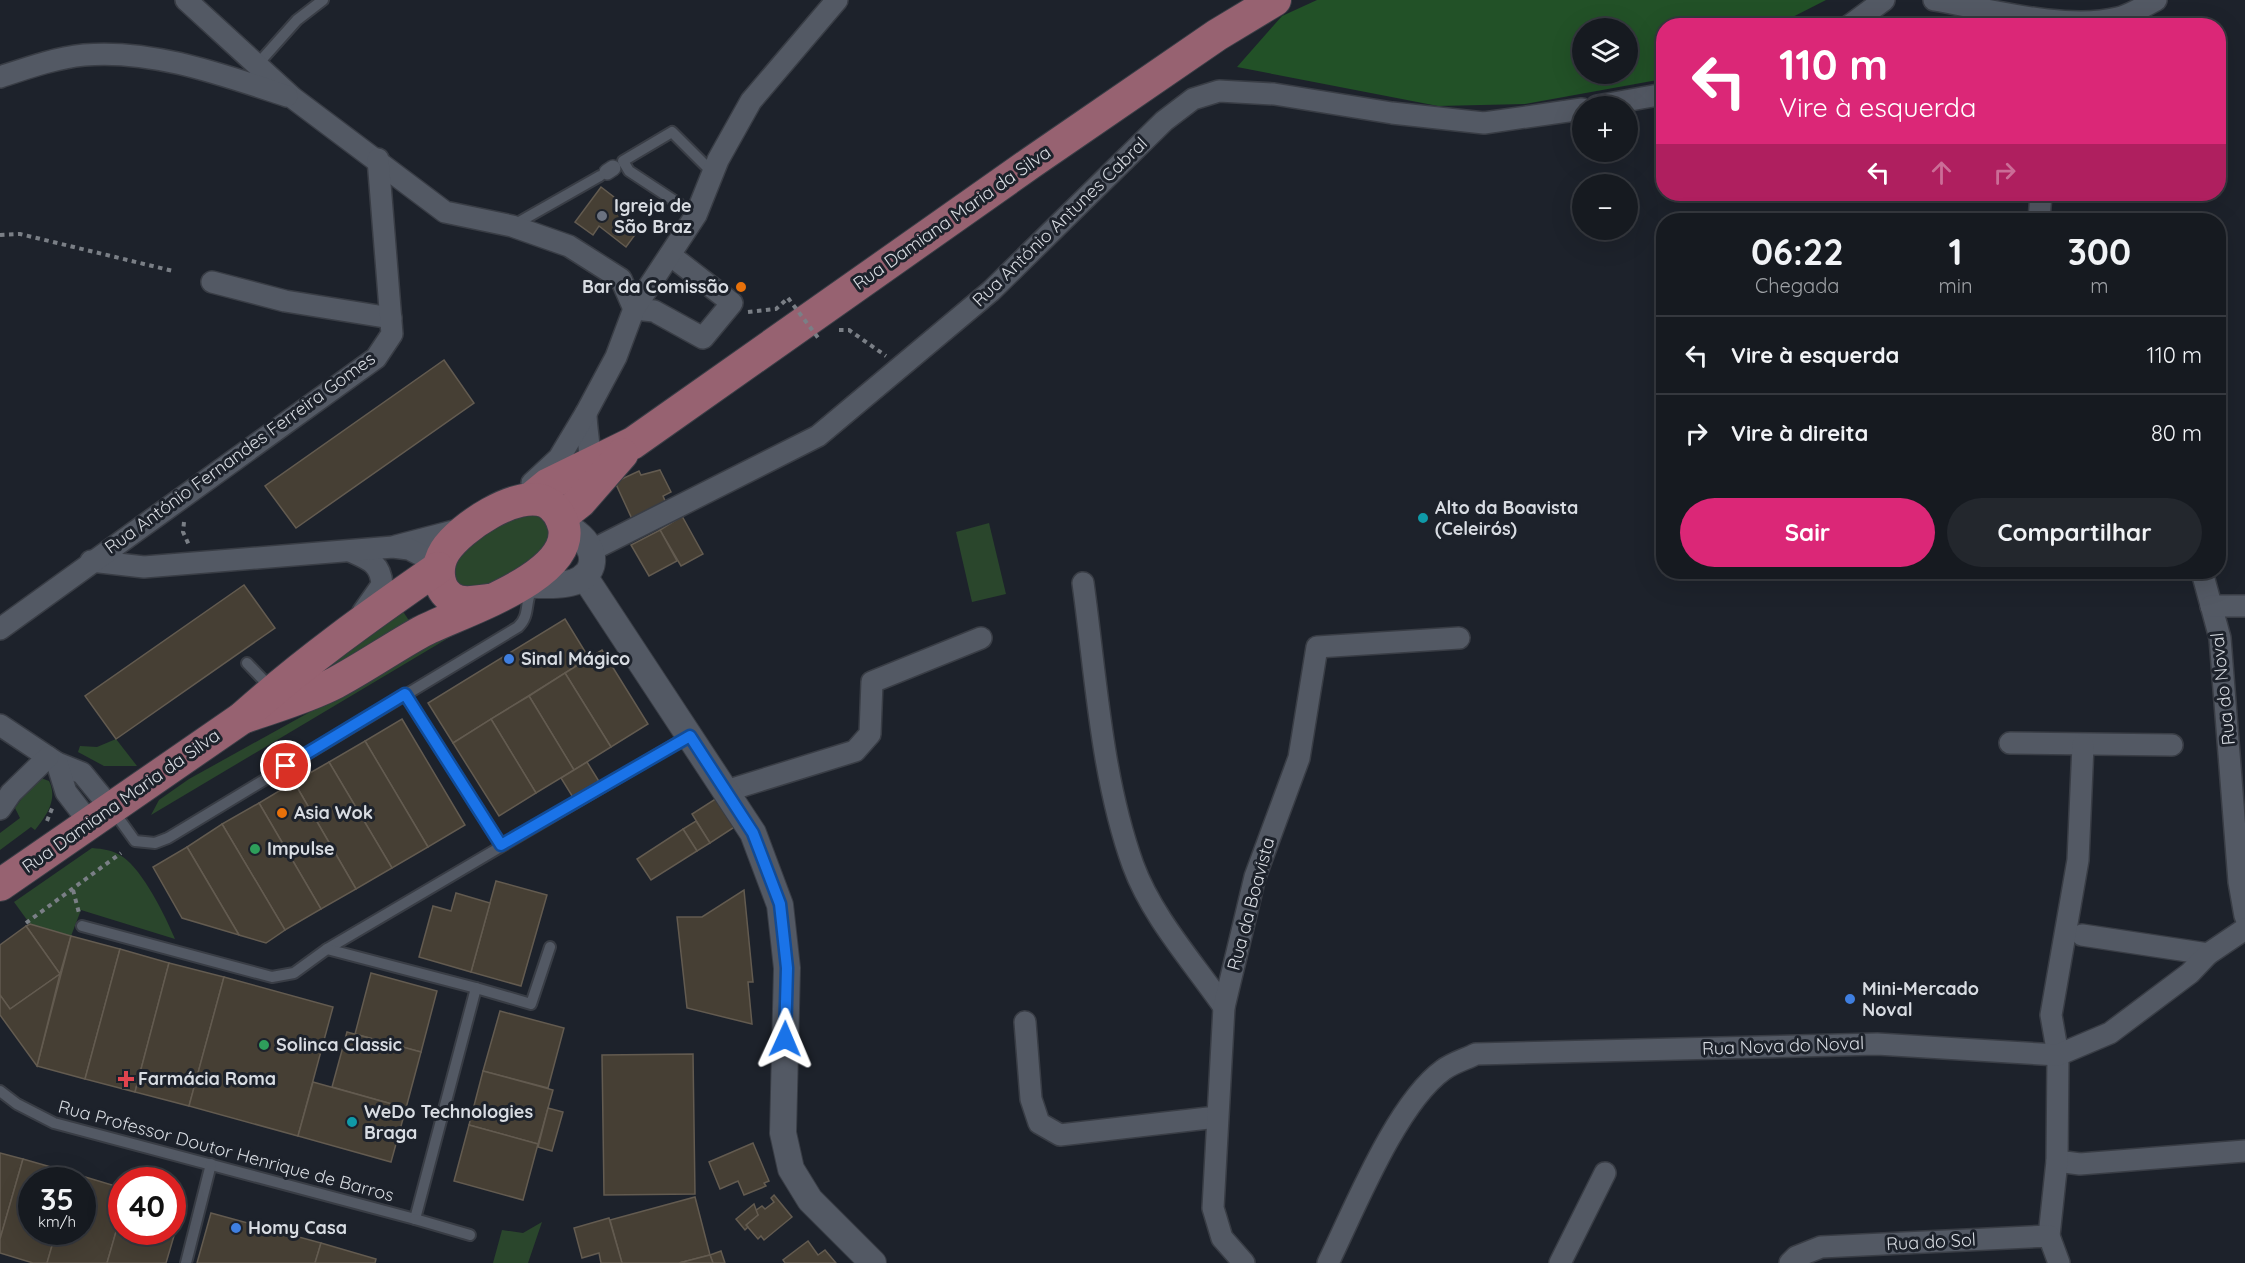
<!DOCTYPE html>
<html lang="pt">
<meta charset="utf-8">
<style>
:root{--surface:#161a20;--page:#23272d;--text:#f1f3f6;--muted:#9ea1a5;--line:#35383e;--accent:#db2777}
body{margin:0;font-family:Quicksand,sans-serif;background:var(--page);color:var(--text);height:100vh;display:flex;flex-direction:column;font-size:22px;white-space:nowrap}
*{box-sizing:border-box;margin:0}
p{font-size:20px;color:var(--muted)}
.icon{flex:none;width:33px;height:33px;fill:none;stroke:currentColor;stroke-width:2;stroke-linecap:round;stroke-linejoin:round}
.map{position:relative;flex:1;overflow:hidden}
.side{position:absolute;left:1656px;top:213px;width:570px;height:366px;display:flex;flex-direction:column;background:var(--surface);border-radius:24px;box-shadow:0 6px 24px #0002,0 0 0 2px var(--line)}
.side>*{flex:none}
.guide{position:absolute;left:1656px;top:18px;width:570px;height:183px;border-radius:24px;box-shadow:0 6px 24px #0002,0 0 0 2px var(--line);background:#db2777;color:#fff;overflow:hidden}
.fabs{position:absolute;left:1572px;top:18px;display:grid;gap:12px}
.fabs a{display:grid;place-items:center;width:66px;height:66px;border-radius:50%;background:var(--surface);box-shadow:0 6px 24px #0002,0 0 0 2px var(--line);font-size:30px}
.speed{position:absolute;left:18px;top:1167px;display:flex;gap:12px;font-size:30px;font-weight:700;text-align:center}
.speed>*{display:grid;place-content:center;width:78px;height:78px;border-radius:50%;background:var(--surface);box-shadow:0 6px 24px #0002,0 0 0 2px var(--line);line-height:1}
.speed small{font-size:15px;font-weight:400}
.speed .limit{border:9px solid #d22;background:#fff;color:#111}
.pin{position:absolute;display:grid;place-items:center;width:51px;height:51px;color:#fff;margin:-26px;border:3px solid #fff;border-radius:50%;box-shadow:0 2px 6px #0007}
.me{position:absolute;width:66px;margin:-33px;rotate:1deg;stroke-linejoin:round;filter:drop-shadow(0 0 4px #0008)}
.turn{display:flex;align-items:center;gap:21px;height:126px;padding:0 24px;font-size:27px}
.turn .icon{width:78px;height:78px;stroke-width:2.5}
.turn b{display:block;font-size:42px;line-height:51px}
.lanes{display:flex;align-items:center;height:57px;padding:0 24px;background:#0003;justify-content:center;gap:30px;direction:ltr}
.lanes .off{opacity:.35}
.eta{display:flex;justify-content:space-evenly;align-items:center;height:102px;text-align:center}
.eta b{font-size:36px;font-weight:700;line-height:42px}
.button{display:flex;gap:12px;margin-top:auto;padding:12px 24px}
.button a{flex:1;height:69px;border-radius:36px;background:var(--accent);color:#fff;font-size:24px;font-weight:700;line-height:69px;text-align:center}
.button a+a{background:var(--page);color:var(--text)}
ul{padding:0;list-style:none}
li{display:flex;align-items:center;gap:18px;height:78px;padding:0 24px;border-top:2px solid var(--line)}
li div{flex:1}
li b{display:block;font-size:22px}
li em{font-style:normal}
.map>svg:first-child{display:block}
</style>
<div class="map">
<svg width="2245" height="1263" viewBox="0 0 2245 1263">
<rect width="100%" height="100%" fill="#1d222b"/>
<!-- green -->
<g fill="#2a462c">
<path d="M533,513C583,533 503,586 478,589C471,590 461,586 454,585L453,561L459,553L504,520Z"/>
<polygon points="989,523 1006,594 972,602 956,532"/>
<polygon points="402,610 412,625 295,690"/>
<polygon points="454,632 455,634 151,815 159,800 189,779"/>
<polygon points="116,739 137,766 104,766 78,752 80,746 97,747"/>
<path d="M41,778L49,781C58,799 47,815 35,830L31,827L0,850V833L20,818L15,808L30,787Z"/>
<path d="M92,848C103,849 113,850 123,857C143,871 165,915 175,939L81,910L71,936L30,924L14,902Z"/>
<polygon points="542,1222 528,1263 493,1263 502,1230 523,1233"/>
</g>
<!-- forest -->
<path fill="#225127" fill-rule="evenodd" d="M1317,0H1826L1777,25L1664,26L1663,79L1525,104L1438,106L1237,67L1282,16ZM1582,28H1628V74H1582Z"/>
<!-- building -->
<g fill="#463f34" stroke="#635b50" stroke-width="1.5">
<polygon points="601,187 623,204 618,211 640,228 626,247 599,226 593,235 575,222"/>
<polygon points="444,360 474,403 296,528 265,486"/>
<polygon points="660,470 671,492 663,496 666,503 632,519 615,482 639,471 641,475"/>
<polygon points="682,516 703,554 681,566 660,530"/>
<polygon points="660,530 677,561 649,576 631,545"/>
<polygon points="244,585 275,628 116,739 85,696"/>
<polygon points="565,619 589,658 453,743 428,703"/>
<polygon points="602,650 648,724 611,747 565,673"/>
<polygon points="565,673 611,747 574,770 529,696"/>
<polygon points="529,696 574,770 536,793 491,719"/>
<polygon points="402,719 465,825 428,847 365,741"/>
<polygon points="491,719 536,793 499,816 453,743"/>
<polygon points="365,741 428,847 392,868 329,762"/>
<polygon points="329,762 392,868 356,889 294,782"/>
<polygon points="587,762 600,783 574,799 561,778"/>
<polygon points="294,782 356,889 321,909 259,803"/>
<polygon points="717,798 736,826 710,843 692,814"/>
<polygon points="259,803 321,909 285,930 222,824"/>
<polygon points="696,821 710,843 697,851 683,829"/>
<polygon points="222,824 285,930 266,943 239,935 187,847"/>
<polygon points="683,829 697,851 651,880 637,859"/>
<polygon points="187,847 239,935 182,918 153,867"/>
<polygon points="496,881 547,895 521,986 471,972"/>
<polygon points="744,890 753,982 748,982 752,1024 687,1008 677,917 702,917"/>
<polygon points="456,893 490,903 471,972 419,957 433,906 451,911"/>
<polygon points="30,924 71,936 60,974 26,926"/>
<polygon points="26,926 60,974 10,1009 0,995 0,945"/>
<polygon points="71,936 120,949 85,1079 37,1066"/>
<polygon points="120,949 169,963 135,1092 85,1079"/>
<polygon points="169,963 224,977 189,1106 135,1092"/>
<polygon points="371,973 437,991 421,1052 355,1034"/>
<polygon points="60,974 37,1066 0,1015 0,995 10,1009"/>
<polygon points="224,977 333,1007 298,1136 189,1106"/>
<polygon points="500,1011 564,1028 548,1088 483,1071"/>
<polygon points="347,1032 421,1052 406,1108 332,1087"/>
<polygon points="693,1054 695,1194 604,1195 602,1055"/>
<polygon points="483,1071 553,1090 538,1144 469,1125"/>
<polygon points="313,1082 406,1108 391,1162 298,1136"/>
<polygon points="548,1108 563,1112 552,1151 538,1147"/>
<polygon points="469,1125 538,1144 523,1200 454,1181"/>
<polygon points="753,1143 769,1181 764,1183 766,1186 744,1195 738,1181 720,1189 709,1162"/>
<polygon points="0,1153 23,1159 0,1239"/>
<polygon points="23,1159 72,1173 70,1180 32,1180 32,1232 56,1232 47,1263 33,1263 0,1253 0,1239"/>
<polygon points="72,1173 122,1188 122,1211 107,1263 47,1263 56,1232 82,1232 82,1180 70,1180"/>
<polygon points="774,1195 792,1217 764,1240 761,1236 758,1239 746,1225 758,1215 755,1211 762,1206 765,1209 774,1202 771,1198"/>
<polygon points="695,1197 710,1255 679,1263 622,1263 610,1220"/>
<polygon points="172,1202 183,1205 166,1263 107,1263 122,1211 122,1232 172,1232"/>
<polygon points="754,1204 758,1215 746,1225 748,1227 745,1230 736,1219"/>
<polygon points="211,1213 321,1243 315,1263 197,1263"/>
<polygon points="609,1218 622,1263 601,1263 599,1253 582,1258 574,1228"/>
<polygon points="808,1241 818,1255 825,1250 836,1263 785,1263 783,1260"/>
<polygon points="321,1243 376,1259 375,1263 315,1263"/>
<polygon points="721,1251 725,1263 713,1263 710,1255"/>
<polygon points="710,1255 713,1263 679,1263"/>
</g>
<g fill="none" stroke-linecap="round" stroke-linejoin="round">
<!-- service casing -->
<g stroke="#393d45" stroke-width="14">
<g id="service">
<polyline points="257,65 297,20 323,0"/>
<polyline points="696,215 629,171 623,161 672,132 713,173"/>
<polyline points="512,226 600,176"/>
<polyline points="247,663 272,689"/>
<polyline points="405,694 501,845"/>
<path d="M112,809L135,841L155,843L168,838L518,627C531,615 524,601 533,587"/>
<polyline points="82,926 272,977 294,973 327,949 689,736"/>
<polyline points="476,988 531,1004 550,947"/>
<polyline points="0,1091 17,1104 54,1123 415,1219 476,988 327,949"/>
<polyline points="415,1219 470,1235"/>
<polyline points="186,1263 211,1164"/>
</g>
</g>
<!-- pedestrian casing -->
<g stroke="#393d45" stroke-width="18">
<polyline id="pedestrian" points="607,172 613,168"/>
</g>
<!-- minor casing -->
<g stroke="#393d45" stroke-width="24">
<g id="minor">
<polyline points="186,0 293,98 445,212 512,226 569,246 621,279 634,309"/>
<path d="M1934,0C1987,9 2067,31 2118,18C2131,15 2144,6 2156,0"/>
<polyline points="1849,26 1884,0"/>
<path d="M0,77C27,68 55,58 84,55C153,49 223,75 287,96"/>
<polyline points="1597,106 1664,94"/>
<polyline points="2039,220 2041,194"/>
<polyline points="212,282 285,301 391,318"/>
<polyline points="634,309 654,311 703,338 732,303 670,255"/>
<path d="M586,413C586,434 593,455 588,475"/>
<polyline points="532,483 559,458 586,413 616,357 634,309 696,215 718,160 751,101 837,0"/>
<polyline points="396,546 465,528"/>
<polyline points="592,550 818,436 991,291 1164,121 1193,99 1219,91 1274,94 1392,113 1484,123 1582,109"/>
<path d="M350,551C368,559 381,563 382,585L363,612"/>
<polyline points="91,561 144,567 393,547 409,549 439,564"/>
<polyline points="2202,572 2220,638 2239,882 2245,916"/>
<path d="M1083,583C1096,676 1101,776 1133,865C1152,917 1193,962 1224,1007"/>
<polyline points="2211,606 2245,606"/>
<polyline points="0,629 376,358 392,334 378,159"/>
<polyline points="0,725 57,763 82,773 110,807"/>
<polyline points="2010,743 2172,745"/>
<polyline points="57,763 66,792 89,822"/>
<polyline points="726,791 855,751 870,734 872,682 981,638"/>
<polyline points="0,809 11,793 48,757"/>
<polyline points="2082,935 2208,954"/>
<polyline points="1025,1022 1031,1099 1039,1123 1060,1135 1217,1117"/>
<polyline points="2057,1161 2080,1164 2245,1151"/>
<polyline points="2049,1236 2057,1161 2058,1055 2051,1015 2078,860 2083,745"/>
<polyline points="1244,1263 1222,1238 1213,1208 1224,1007 1255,877 1299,758 1317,647 1459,638"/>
<path d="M1328,1263C1354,1210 1396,1104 1443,1070C1452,1063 1466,1059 1476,1054L1877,1044L2058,1055L2110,1033L2190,973L2208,954L2245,929"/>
<polyline points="1560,1263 1605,1173"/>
<polyline points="1790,1263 1796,1257 1821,1247 2049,1236 2059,1263"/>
</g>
</g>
<!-- tertiary casing -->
<g stroke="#393d45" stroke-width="28">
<g id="tertiary">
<polyline points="584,576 753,833 780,905 787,968 783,1133 791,1169 810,1200 873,1263"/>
<path d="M522,585C538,584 559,587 574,582C607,570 590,533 563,527"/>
</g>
</g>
<!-- primary casing -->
<g stroke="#393d45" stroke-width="34">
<g id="primary">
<polyline points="530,499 547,485 633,443 1032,162 1217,35 1275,0"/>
<polyline points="561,517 580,502 622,454"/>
<path d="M242,718C273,707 306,698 335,683C365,667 392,648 421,632C456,613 574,578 564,527C561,516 556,507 546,502C517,489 460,528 445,551C435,567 436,594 458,601C468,604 479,601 489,600"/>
<path d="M0,885L242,718C303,663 370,615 438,568"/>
</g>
</g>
<!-- path -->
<g stroke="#7a7f86" stroke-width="4" stroke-dasharray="4.5 4.5" stroke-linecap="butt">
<polyline points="0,235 20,234 173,271"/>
<polyline points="748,312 776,309 788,298"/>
<polyline points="839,330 849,330 886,356"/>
<polyline points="184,522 183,532 189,545"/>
<polyline points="47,821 53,806"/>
<polyline points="73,890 79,913"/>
<polyline points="26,923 121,853"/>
</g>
<!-- service -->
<use href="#service" stroke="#535964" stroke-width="10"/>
<!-- pedestrian -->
<use href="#pedestrian" stroke="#535964" stroke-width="15"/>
<!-- minor -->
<use href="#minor" stroke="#535964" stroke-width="21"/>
<!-- tertiary -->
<use href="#tertiary" stroke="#535964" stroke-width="26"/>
<!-- primary -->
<use href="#primary" stroke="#976271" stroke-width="32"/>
<!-- path-bridge -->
<polyline stroke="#7a7f86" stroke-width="4" stroke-dasharray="4.5 4.5" stroke-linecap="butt" points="788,298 819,339"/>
</g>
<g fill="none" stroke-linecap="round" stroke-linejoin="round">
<!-- route casing -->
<g stroke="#114b97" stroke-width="15">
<polyline id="route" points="286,766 405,694 501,845 690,736 753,833 780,904 787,968 785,1039"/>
</g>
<!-- route -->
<use href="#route" stroke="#1a73e8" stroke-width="10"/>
</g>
<!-- markers -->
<circle fill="#6b7280" stroke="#1d222b" stroke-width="2" cx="602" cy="216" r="6"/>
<g fill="#e8710a" stroke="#1d222b" stroke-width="2">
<circle cx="741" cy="287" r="6"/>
<circle cx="282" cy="813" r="6"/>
</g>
<g fill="#0f9aa8" stroke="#1d222b" stroke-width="2">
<circle cx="1423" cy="518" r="6"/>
<circle cx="352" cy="1122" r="6"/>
</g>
<g fill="#3f7fe0" stroke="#1d222b" stroke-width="2">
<circle cx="509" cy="659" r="6"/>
<circle cx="1850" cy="999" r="6"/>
<circle cx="236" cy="1228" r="6"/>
</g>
<g fill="#2e9e5b" stroke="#1d222b" stroke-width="2">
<circle cx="255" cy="849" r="6"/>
<circle cx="264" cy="1045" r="6"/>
</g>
<path fill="#e0444e" stroke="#1d222b" stroke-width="2" d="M123 1070h6v6h6v6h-6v6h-6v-6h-6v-6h6z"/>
<g text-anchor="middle" stroke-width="6" stroke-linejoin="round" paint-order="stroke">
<!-- poi labels -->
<g font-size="18" font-weight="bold" fill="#d8dce2" stroke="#1d222b" text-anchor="start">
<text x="614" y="212">Igreja de<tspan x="614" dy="21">São Braz</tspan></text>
<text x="729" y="293" text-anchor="end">Bar da Comissão</text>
<text x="1435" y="514">Alto da Boavista<tspan x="1435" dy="21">(Celeirós)</tspan></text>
<text x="521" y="665">Sinal Mágico</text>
<text x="294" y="819">Asia Wok</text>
<text x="267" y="855">Impulse</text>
<text x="1862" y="995">Mini-Mercado<tspan x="1862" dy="21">Noval</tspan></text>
<text x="276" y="1051">Solinca Classic</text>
<text x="138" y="1085">Farmácia Roma</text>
<text x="364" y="1118">WeDo Technologies<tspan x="364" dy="21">Braga</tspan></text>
<text x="248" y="1234">Homy Casa</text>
</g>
<!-- street labels -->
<g font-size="18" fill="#d8dce2" stroke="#1d222b">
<text transform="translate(952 218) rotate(-35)" y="6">Rua Damiana Maria da Silva</text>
<text transform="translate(1060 222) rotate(-44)" y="6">Rua António Antunes Cabral</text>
<text transform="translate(240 453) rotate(-36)" y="6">Rua António Fernandes Ferreira Gomes</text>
<text transform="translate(2223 689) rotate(-96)" y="6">Rua do Noval</text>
<text transform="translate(121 801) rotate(-35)" y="6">Rua Damiana Maria da Silva</text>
<text transform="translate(1251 904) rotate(-75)" y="6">Rua da Boavista</text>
<text transform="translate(1783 1046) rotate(-2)" y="6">Rua Nova do Noval</text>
<text transform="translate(226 1151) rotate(15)" y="6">Rua Professor Doutor Henrique de Barros</text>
<text transform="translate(1931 1242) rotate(-3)" y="6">Rua do Sol</text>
</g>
</g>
</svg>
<div class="fabs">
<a><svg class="icon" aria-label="layers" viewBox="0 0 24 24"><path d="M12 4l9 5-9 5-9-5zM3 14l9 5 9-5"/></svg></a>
<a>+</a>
<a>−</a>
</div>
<div class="speed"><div>35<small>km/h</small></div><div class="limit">40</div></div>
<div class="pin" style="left:286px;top:766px;background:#d93025"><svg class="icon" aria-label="arrive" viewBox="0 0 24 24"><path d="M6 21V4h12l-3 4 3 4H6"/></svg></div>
<svg class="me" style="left:785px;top:1039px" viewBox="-20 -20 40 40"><path d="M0-17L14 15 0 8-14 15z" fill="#1a73e8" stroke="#fff" stroke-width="4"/></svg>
<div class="guide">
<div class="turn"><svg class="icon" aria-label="left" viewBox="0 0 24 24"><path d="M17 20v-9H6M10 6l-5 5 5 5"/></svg><div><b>110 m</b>Vire à esquerda</div></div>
<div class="lanes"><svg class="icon" aria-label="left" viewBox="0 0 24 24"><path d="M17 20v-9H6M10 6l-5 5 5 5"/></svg><svg class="icon off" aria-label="ahead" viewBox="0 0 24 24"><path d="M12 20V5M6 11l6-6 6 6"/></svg><svg class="icon off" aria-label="right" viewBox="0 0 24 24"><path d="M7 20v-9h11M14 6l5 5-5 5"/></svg></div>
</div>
<section class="side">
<div class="eta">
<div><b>06:22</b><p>Chegada</p></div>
<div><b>1</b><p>min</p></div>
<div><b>300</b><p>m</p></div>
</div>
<ul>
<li><svg class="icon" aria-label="left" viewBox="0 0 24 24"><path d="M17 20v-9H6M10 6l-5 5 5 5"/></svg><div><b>Vire à esquerda</b></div><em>110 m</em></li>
<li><svg class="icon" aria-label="right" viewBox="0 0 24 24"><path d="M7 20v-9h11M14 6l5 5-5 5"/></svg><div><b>Vire à direita</b></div><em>80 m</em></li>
</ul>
<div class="button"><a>Sair</a><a>Compartilhar</a></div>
</section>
</div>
